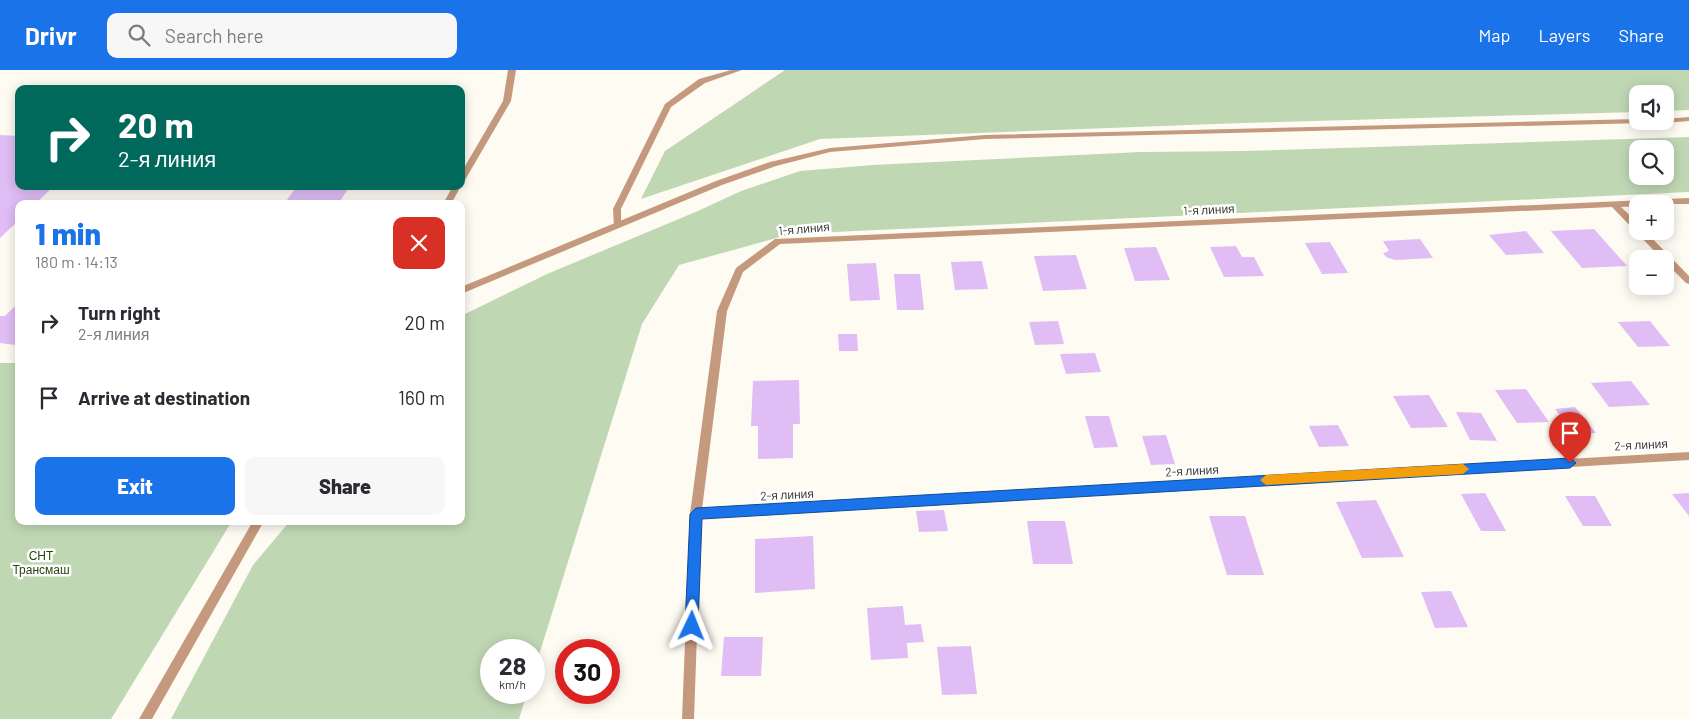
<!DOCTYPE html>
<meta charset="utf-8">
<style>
:root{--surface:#fff;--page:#f7f7f7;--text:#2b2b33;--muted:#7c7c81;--accent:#1a73e8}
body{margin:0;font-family:Barlow,sans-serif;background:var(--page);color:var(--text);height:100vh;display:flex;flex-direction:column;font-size:19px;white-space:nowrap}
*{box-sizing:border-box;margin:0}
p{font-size:16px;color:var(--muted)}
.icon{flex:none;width:28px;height:28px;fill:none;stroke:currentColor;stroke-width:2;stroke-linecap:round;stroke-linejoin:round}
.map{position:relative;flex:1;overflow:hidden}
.details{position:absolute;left:15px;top:130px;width:450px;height:325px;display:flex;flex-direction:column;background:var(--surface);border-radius:10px;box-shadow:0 2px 12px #0003}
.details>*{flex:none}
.guide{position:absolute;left:15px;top:15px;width:450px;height:105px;border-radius:10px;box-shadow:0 2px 12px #0003;background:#00695c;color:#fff;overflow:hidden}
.fabs{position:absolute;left:1629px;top:15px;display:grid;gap:10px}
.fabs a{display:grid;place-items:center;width:45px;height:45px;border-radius:10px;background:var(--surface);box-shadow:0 2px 12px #0003;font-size:25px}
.speed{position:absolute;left:480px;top:569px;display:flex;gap:10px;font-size:25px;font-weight:700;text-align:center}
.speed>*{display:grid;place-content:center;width:65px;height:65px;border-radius:50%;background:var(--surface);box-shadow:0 2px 12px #0003;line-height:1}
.speed small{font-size:12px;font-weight:400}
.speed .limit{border:8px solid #d22;background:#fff;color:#111}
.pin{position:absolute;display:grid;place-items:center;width:42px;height:42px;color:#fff;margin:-51px -21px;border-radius:50% 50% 50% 0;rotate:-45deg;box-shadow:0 0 5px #0007}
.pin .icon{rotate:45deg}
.me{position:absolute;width:55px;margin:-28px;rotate:2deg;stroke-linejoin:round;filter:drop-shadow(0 0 4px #0008)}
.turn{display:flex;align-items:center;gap:18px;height:105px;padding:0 20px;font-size:22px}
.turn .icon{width:65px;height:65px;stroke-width:2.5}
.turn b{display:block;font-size:35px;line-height:42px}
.round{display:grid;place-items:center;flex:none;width:52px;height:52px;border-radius:10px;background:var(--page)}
.head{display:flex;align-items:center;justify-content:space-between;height:85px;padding:0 20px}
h1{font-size:30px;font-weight:800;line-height:38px;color:var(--accent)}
.primary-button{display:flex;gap:10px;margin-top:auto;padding:10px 20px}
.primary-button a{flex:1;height:58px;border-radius:10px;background:var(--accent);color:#fff;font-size:20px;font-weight:800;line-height:58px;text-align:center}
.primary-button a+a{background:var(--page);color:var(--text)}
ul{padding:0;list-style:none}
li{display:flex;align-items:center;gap:15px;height:75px;padding:0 20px}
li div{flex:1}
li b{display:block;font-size:19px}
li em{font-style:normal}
header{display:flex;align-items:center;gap:30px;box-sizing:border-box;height:70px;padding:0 25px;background:var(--accent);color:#fff}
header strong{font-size:24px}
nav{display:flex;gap:28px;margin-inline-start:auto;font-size:18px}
.search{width:350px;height:45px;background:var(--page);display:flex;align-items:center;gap:12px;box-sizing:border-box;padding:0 18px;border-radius:10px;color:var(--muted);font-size:19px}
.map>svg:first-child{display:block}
</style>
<header>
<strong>Drivr</strong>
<div class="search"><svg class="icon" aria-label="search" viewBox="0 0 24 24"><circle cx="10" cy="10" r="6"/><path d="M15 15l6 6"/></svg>Search here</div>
<nav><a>Map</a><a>Layers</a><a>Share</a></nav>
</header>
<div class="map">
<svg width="1689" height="649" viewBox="0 0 1689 649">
<rect width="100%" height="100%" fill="#fefbf3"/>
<!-- green -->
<g fill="#c0d7b4" fill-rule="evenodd">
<polygon points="785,0 1689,0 1689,40 1665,41 1665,24 1638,24 1637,42 1242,53 820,69 641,129 665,81"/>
<path d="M1689,67V122L791,164L679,195L642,254L534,601V580H491V622L527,623L519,649H171L253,495L290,451H461V246L547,204L698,141L741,121L800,101L873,95L1141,82L1245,81ZM1638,79H1665V106H1638Z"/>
<polygon points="0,293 19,293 19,451 232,451 111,649 0,649"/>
</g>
<!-- building -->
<g fill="#e0bdf5">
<polygon points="0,65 19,66 19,116 54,116 35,134 19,134 19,150 0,168"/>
<polygon points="297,116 350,116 338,134 284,134"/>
<polygon points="1594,159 1627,196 1582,198 1551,161"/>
<polygon points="1526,161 1544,183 1506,185 1489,165"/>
<polygon points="1420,169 1433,188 1395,190 1386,187 1383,183 1389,181 1383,171"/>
<polygon points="1330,172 1348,203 1322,204 1305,173"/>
<polygon points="1236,176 1242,187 1254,187 1264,206 1224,207 1210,177"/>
<polygon points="1156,177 1170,210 1135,211 1124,178"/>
<polygon points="1076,185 1087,219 1043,221 1034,186"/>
<polygon points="982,191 988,219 955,220 951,192"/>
<polygon points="876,193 880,230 850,231 847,194"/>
<polygon points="894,204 920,204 924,240 897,240"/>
<polygon points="19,232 19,271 15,275 0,273 0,246 5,246"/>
<polygon points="1058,251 1064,274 1035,275 1029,252"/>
<polygon points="1650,251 1670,276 1638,277 1618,252"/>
<polygon points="838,264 857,264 858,281 839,281"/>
<polygon points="1095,283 1101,302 1066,304 1060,284"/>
<polygon points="799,310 800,354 793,354 793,388 758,389 758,356 751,356 753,311"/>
<polygon points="1631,311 1650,335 1609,337 1591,313"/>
<polygon points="1526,319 1549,352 1517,353 1495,320"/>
<polygon points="1429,325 1448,357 1411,358 1393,326"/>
<polygon points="1575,337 1596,363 1575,365 1555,339"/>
<polygon points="1456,342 1481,343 1497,371 1470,370"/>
<polygon points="1085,346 1109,346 1118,377 1094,378"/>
<polygon points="1338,355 1349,376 1319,377 1309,356"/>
<polygon points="1166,365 1175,394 1151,395 1142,366"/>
<polygon points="1485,423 1506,461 1481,461 1461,424"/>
<polygon points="1689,423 1689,446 1672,424"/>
<polygon points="1565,426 1595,426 1612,456 1583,456"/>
<polygon points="1376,430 1404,487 1362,488 1336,432"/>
<polygon points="944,440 948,461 919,462 916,441"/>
<polygon points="1209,446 1245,446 1264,505 1227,505"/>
<polygon points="1027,451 1065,451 1073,494 1033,494"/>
<polygon points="813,466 815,519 755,523 755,469"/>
<polygon points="1451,521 1468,557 1435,558 1421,522"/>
<polygon points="903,536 905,555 921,554 924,572 907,573 908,588 871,590 867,538"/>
<polygon points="724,567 763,567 761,606 721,606"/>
<polygon points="971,576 977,624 942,625 937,577"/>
</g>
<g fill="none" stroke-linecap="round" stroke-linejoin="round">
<!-- lane -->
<g fill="#c4997d" fill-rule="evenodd">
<polygon points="508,0 516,0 511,31 465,110 461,112 461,103 503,31"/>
<polygon points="731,0 742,0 705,13 671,37 621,139 621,155 617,158 614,157 613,139 665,34 699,9"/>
<polygon points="453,116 461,116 451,134 443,134"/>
</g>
<!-- street -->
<g fill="#c4997d" fill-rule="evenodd">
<polygon points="1689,47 1689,51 1665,53 1661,51 1665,51 1665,49"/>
<polygon points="1638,49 1638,51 1647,51 1643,53 985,69 830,82 776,96 722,115 461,224 461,217 716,111 770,92 830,78 985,65"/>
<polygon points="1689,128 1689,134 1638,134 1638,136 1621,137 1638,153 1638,161 1645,161 1689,206 1689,214 1686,213 1665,192 1665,189 1662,189 1612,137 780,174 743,202 727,241 702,439 1689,382 1689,390 701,448 694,649 682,649 690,444 717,241 736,198 775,169"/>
<polygon points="253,451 264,451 152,649 139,649"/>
</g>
</g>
<!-- route -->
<polygon fill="#1a73e8" stroke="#114b97" points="1570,388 1576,393 1570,398 702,449 698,556 696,560 692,562 687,560 685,556 690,444 696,438"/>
<!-- slow -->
<polygon fill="#f59e0b" points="1463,394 1469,399 1463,404 1266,415 1260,410 1266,405"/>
<g text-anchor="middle" stroke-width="5" stroke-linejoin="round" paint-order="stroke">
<!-- street labels -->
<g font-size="12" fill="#3d3c39" stroke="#fff">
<text transform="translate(1209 140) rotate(-3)" y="4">1-я линия</text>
<text transform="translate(804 159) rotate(-5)" y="4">1-я линия</text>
<text transform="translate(1641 375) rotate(-3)" y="4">2-я линия</text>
<text transform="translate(1192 401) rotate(-3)" y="4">2-я линия</text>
<text transform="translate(787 425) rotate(-3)" y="4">2-я линия</text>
</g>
<!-- park labels -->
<g font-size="12" fill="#25460d" stroke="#fff">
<text x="41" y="490">СНТ<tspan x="41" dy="14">Трансмаш</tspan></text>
</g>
</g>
</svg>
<div class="fabs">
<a><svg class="icon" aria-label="sound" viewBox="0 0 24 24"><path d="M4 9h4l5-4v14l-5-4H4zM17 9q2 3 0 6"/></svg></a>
<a><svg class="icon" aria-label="search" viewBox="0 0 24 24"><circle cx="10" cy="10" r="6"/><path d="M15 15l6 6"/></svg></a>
<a>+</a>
<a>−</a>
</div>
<div class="speed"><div>28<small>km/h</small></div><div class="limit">30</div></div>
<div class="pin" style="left:1570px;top:393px;background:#d93025"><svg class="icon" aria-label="arrive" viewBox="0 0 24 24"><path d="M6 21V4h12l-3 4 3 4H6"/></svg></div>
<svg class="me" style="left:692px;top:556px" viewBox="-20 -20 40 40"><path d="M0-17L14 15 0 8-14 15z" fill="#1a73e8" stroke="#fff" stroke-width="4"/></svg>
<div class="guide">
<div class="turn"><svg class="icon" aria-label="right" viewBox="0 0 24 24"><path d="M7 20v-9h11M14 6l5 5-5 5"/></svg><div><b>20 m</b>2-я линия</div></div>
</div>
<section class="details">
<div class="head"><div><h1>1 min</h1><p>180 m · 14:13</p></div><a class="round" style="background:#d93025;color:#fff"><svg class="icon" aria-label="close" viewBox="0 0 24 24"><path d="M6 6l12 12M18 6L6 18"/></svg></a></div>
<ul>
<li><svg class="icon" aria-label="right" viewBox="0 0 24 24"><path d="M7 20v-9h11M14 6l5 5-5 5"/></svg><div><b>Turn right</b><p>2-я линия</p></div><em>20 m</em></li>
<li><svg class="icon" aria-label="arrive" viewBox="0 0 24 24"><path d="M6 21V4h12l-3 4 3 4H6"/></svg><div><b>Arrive at destination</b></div><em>160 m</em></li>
</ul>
<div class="primary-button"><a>Exit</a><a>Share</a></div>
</section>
</div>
